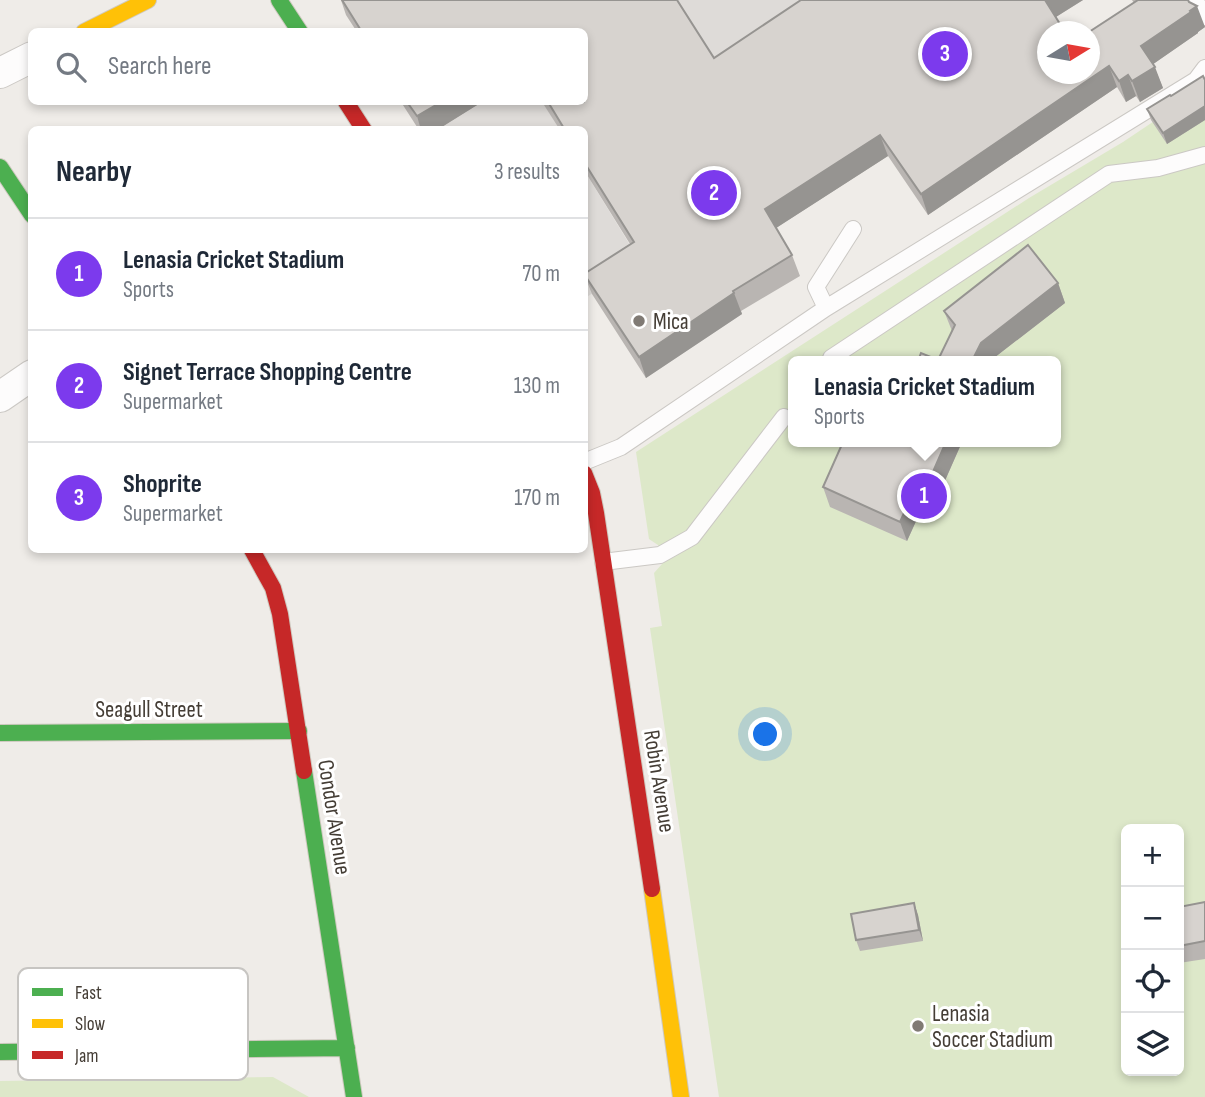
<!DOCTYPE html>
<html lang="en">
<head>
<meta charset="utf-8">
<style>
  :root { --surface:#fff; --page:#f2f2f3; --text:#1f2937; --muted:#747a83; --line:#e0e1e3; --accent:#7c3aed }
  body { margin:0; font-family:"Sofia Sans Condensed",sans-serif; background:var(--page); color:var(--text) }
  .controls { position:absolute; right:21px; bottom:21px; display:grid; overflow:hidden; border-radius:10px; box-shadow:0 4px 10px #0003 }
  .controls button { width:63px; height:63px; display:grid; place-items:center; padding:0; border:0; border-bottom:2px solid var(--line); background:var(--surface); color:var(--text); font:35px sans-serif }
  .compass { position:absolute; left:1037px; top:21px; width:63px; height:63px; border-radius:50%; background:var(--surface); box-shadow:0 4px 10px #0003; rotate:79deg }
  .you { position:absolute; left:766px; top:735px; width:24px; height:24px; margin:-18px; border:5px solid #fff; border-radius:50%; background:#1a73e8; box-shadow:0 0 0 10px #1a73e833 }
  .badge { display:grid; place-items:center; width:46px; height:46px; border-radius:50%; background:var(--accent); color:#fff; font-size:23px; font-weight:700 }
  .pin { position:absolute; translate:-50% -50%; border:4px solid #fff; box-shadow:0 2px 7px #0006 }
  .popup { position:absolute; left:788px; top:356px; width:273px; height:91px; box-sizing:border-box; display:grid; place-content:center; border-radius:10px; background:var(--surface); filter:drop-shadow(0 2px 5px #0005); font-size:23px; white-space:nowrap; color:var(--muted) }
  .popup b { font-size:26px; color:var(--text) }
  .popup::after { content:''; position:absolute; left:50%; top:100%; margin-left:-14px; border:14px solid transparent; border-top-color:var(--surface) }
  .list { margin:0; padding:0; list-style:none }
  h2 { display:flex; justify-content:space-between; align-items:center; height:91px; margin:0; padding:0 28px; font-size:30px }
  h2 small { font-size:23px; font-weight:400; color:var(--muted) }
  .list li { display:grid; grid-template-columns:46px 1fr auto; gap:21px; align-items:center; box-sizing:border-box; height:112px; padding:0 28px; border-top:2px solid var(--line) }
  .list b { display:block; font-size:26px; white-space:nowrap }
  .list p { margin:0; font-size:23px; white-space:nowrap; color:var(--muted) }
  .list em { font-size:23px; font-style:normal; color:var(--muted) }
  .icon { flex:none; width:38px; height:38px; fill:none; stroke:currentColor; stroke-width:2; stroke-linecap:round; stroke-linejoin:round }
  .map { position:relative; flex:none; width:1205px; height:1097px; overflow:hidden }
  .search { position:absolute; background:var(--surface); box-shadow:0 4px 10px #0003; left:28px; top:28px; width:560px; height:77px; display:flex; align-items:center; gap:18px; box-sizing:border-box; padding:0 24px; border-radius:10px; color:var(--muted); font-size:26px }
  .panel { position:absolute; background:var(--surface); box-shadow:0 4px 10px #0003; left:28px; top:126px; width:560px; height:427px; border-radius:10px }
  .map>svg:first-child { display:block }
  .green { fill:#dde8c9; fill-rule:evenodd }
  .parking { fill:#dedbd8 }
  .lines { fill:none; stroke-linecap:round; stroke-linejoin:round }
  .lane-casing { stroke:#cbc8c4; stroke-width:18 }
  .street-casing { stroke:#cbc8c4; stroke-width:32 }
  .fast-casing { stroke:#cec9bf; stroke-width:18 }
  .slow-casing { stroke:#cec9bf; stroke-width:18 }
  .jam-casing { stroke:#cec9bf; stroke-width:18 }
  .lane { stroke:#fdfcfc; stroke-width:16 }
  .street { stroke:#fdfcfc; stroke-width:30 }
  .fast { stroke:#4caf50; stroke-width:16 }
  .slow { stroke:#ffc107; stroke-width:16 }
  .jam { stroke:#c62828; stroke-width:16 }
  .wall { fill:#b9b5b2 }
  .shaded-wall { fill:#969491 }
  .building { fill:#d7d3cf; stroke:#969491; stroke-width:2 }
  .poi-dot { fill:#807a74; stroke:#fff; stroke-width:2.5 }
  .labels { text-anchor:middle; stroke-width:6; stroke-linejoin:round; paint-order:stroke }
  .poi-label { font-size:23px; fill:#443d35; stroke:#fff; text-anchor:start }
  .street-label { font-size:23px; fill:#443d35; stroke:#fff }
  .key { fill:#fff; stroke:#c7c5c2; stroke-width:2 }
  .key-label { font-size:19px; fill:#443d35 }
</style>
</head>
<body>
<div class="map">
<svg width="1205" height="1097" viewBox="0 0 1205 1097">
  <rect width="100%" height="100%" fill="#efece8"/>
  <!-- green -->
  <path class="green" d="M 1205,87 L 1205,1097 L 719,1097 L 650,628 L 662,626 L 654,573 L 662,564 L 658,545 L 649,539 L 636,452 L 1029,198 L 1123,142 ZM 793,361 L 1055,361 L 1055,442 L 793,442 ZM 1126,829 L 1179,829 L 1179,1071 L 1126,1071 Z
    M 273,1077 L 309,1097 L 0,1097 L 0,1081 Z"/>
  <!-- parking -->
  <path class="parking" d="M 670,0 L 841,0 L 722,79 Z
    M 482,102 L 542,102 L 560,129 L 437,130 Z
    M 584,170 L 641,263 L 585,298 L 584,298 Z"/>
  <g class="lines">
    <defs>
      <path id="lane" d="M 1195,0 L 1205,17
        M 826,308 L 1196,80 L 1205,68
        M 831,358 L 1109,174 L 1158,168 L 1205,155
        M 584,462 L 621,447 L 826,308 L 816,287 L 853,229
        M 603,562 L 660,555 L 692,537 L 784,417"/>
      <path id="street" d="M 0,73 L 32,57
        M 0,397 L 32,375"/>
      <path id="fast" d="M 279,0 L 300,32
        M 0,167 L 32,215
        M 0,733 L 299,731
        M 304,771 L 354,1097
        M 0,1052 L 347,1048"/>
      <path id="slow" d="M 84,32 L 148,0
        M 652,889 L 681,1097"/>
      <path id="jam" d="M 346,102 L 364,130
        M 584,473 L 592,493 L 596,513 L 652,889
        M 252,550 L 273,588 L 280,614 L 304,771"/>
    </defs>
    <!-- lane casing -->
    <use href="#lane" class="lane-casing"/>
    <!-- street casing -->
    <use href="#street" class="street-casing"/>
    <!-- fast casing -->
    <use href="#fast" class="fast-casing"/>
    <!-- slow casing -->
    <use href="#slow" class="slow-casing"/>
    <!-- jam casing -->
    <use href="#jam" class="jam-casing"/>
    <!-- lane -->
    <use href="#lane" class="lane"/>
    <!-- street -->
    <use href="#street" class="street"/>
    <!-- fast -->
    <use href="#fast" class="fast"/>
    <!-- slow -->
    <use href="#slow" class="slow"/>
    <!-- jam -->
    <use href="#jam" class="jam"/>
  </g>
  <!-- wall -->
  <path class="wall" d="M 341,0 L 677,0 L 714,58 L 801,0 L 1083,0 L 1056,17 L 1047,74 L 1134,3 L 1132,0 L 1188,0 L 1205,27 L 1198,32 L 1198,33 L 1153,64 L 1163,88 L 1140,102 L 1136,96 L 1126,102 L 1117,87 L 928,215 L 888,156 L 776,228 L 792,255 L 800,276 L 741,311 L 742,314 L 646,378 L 592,294 L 584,274 L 630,244 L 584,170 L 584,130 L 560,130 L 542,102 L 584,102 L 584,32 L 357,32 L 346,15 Z
    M 1205,80 L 1205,120 L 1167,144 L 1151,120 L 1147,109 Z
    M 401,102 L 482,102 L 437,130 L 419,130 Z
    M 1058,283 L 1065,303 L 990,361 L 918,361 L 938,360 L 952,331 L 944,311 Z
    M 843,442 L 962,442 L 936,501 L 927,497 L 907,541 L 830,507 L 823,487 Z
    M 1205,902 L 1205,959 L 1179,963 L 1179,907 Z
    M 914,903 L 918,915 L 923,941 L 860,951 L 856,940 Z"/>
  <!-- shaded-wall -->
  <path class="shaded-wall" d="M 1044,0 L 1083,0 L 1051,20 Z
    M 1197,6 L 1205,27 L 1198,32 L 1198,33 L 1149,67 L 1141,46 Z
    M 1109,66 L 1117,87 L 928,215 L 921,194 Z
    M 1155,67 L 1163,88 L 1140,102 L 1132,81 Z
    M 1128,75 L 1136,96 L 1126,102 L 1119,81 Z
    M 441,102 L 482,102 L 437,130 L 421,130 L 417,116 Z
    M 1205,106 L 1205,120 L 1167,144 L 1163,133 Z
    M 880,135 L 888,156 L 773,230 L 765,209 Z
    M 1058,283 L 1065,303 L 990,361 L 972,361 L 981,343 Z
    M 734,293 L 742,314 L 646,378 L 639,357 Z
    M 946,442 L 962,442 L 936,501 L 929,481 Z
    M 920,477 L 927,497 L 907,541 L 900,522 Z
    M 914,903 L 918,915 L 923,941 L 919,930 Z"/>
  <!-- building -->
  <path class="building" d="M 342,0 L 677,0 L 714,58 L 801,0 L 1045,0 L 1065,32 L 1047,32 L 1047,74 L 1089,74 L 1089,32 L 1138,0 L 1188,0 L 1189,2 L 1197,6 L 1190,11 L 1191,12 L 1141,46 L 1155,67 L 1132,81 L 1128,75 L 1119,81 L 1109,66 L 921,194 L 880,135 L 765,209 L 792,255 L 733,291 L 734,293 L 639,357 L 584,274 L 634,242 L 584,162 L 584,130 L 565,130 L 548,102 L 584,102 L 584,32 L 362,32 Z
    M 1203,76 L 1205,80 L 1205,106 L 1163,133 L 1147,109 L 1170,95 L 1171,96 Z
    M 407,102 L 441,102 L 417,116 Z
    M 1028,245 L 1058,283 L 981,343 L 972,361 L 918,361 L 921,353 L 938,360 L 955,325 L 944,311 Z
    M 843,442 L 946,442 L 929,481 L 920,477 L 900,522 L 823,487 Z
    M 1205,902 L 1205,941 L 1179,946 L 1179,907 Z
    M 914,903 L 919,930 L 856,940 L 851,914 Z"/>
  <!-- markers -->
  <g class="poi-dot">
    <circle cx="639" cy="321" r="7"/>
    <circle cx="918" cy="1026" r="7"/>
  </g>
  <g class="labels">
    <!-- poi labels -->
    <g class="poi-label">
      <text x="653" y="329">Mica</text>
      <text x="932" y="1021">Lenasia<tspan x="932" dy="26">Soccer Stadium</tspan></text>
    </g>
    <!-- street labels -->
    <g class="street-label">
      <text x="149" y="717">Seagull Street</text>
      <text transform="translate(660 781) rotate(81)" y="8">Robin Avenue</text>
      <text transform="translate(335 817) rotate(81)" y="8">Condor Avenue</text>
    </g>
  </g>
  <!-- legend -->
  <rect x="18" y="968" width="230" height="112" rx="10" class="key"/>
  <rect x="32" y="988" width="31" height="8" fill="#4caf50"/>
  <rect x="32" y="1019" width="31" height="9" fill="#ffc107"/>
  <rect x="32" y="1051" width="31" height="8" fill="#c62828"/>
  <g class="key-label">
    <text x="75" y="999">Fast</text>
    <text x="75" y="1030">Slow</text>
    <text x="75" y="1062">Jam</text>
  </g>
</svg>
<div class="controls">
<button>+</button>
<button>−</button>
<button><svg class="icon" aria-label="locate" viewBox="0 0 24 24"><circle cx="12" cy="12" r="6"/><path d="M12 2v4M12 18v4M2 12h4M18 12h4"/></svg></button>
<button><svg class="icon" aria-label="layers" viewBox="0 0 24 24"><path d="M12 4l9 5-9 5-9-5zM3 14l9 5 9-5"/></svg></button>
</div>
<svg class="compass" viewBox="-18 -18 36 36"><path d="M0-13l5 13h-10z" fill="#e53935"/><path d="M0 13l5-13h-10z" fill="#747a83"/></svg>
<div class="you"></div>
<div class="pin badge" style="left:924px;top:496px">1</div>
<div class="popup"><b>Lenasia Cricket Stadium</b>Sports</div>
<div class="pin badge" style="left:714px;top:193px">2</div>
<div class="pin badge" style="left:945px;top:54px">3</div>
<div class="search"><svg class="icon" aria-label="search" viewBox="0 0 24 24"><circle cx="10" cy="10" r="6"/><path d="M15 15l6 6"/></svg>Search here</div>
<section class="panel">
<h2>Nearby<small>3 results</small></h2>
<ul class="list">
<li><span class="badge">1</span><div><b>Lenasia Cricket Stadium</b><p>Sports</p></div><em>70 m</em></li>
<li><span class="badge">2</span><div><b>Signet Terrace Shopping Centre</b><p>Supermarket</p></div><em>130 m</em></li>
<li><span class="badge">3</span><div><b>Shoprite</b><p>Supermarket</p></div><em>170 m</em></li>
</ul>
</section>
</div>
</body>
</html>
